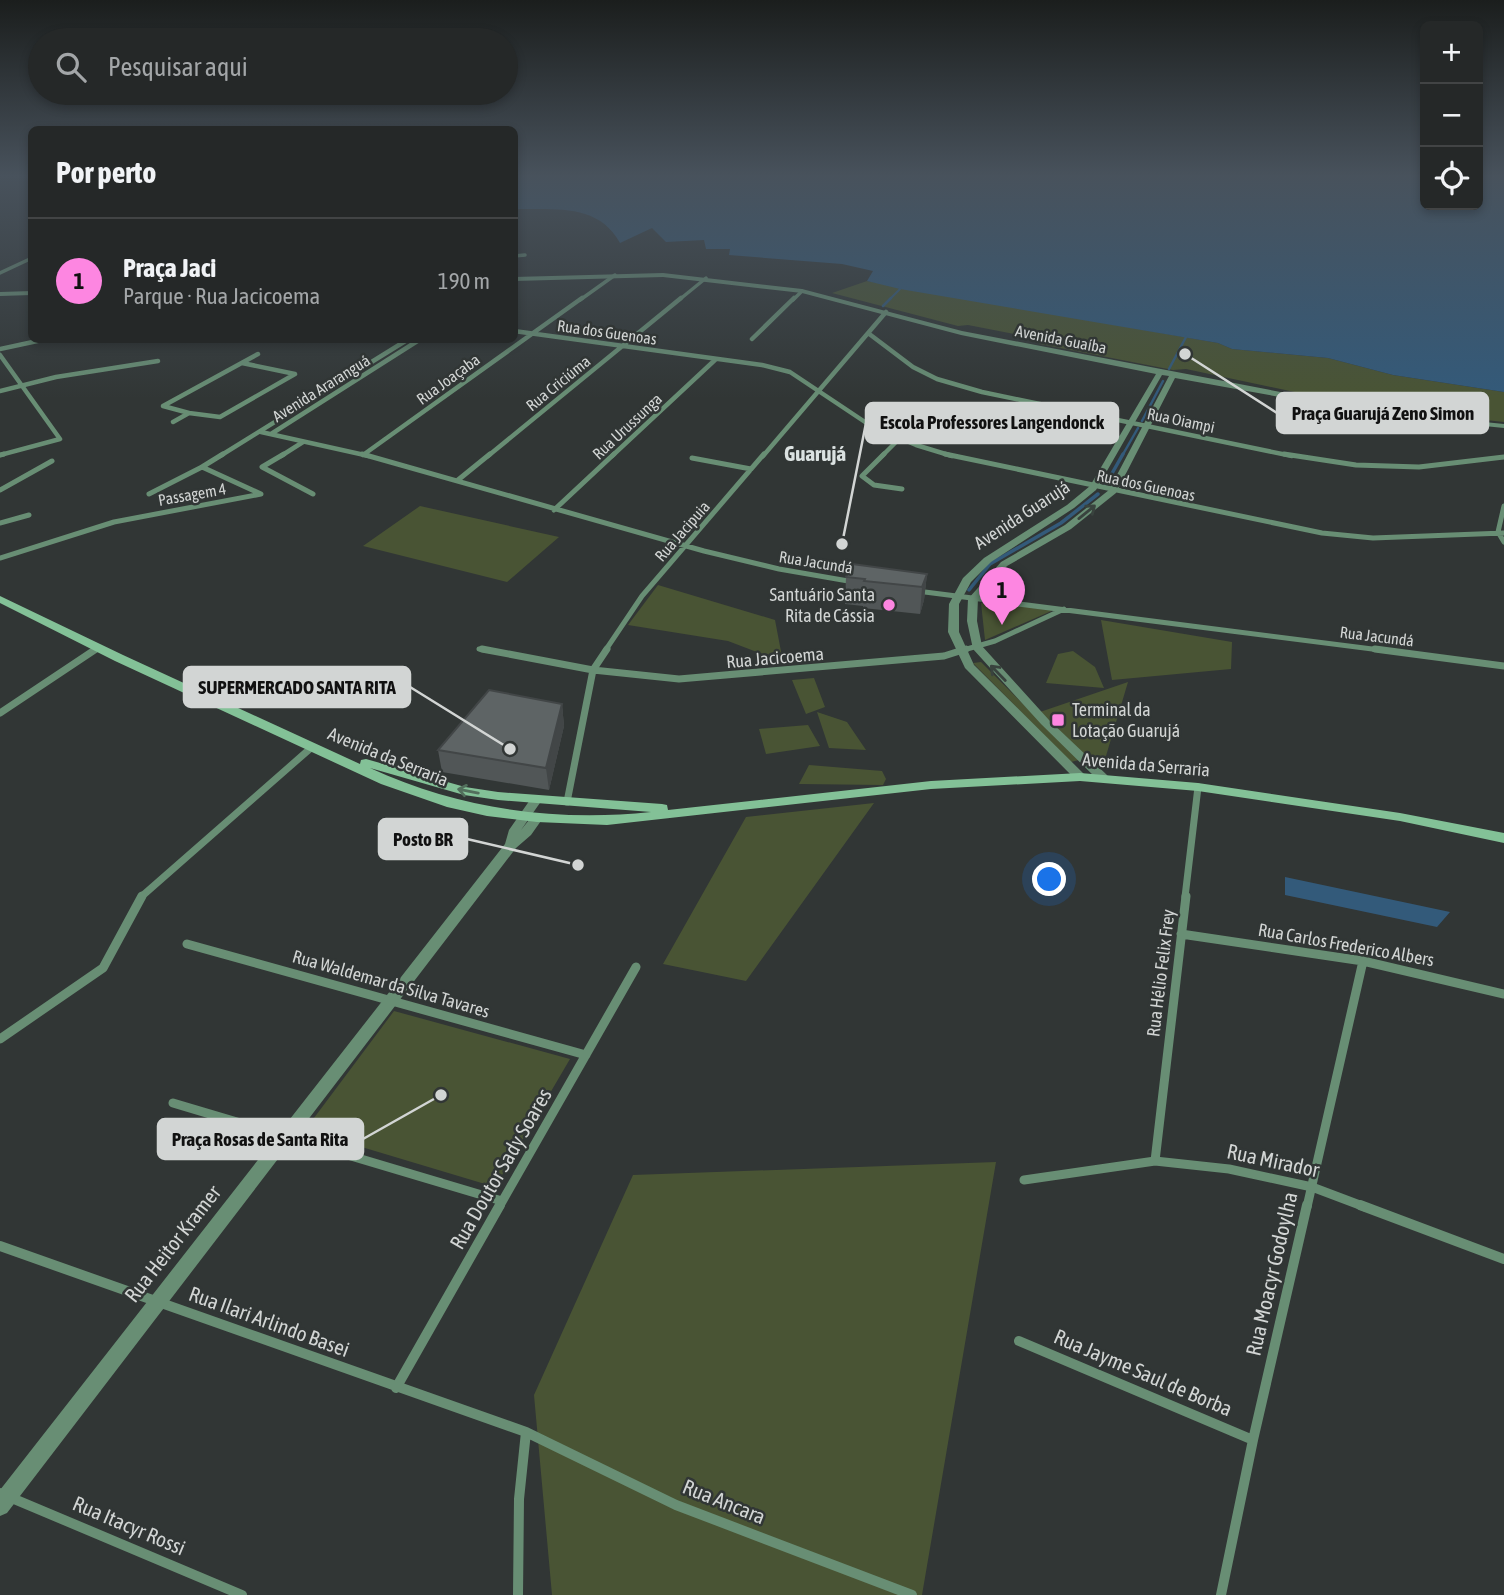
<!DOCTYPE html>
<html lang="pt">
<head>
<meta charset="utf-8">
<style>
  :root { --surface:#252828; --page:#2d3030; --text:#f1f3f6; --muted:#a3a6a8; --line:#424445; --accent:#fd86e1 }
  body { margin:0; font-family:"Asap Condensed",sans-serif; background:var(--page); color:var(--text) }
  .controls { position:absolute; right:21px; top:21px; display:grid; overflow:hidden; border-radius:10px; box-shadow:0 4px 10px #0003 }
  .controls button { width:63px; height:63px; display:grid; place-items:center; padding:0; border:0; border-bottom:2px solid var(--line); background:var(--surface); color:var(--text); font:35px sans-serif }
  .you { position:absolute; left:1050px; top:880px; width:24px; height:24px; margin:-18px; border:5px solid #fff; border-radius:50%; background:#1a73e8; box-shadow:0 0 0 10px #1a73e833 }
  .badge { display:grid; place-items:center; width:46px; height:46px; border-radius:50%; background:var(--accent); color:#111; font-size:23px; font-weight:700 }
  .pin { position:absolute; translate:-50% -58px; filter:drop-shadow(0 2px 4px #0008) }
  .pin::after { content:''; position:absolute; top:37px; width:24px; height:21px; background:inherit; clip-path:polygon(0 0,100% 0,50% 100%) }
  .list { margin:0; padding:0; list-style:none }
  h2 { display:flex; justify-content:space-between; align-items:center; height:91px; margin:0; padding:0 28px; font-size:30px }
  h2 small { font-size:23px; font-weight:400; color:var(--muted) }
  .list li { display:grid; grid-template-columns:46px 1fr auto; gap:21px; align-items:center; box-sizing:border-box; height:126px; padding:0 28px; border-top:2px solid var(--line) }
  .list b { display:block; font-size:26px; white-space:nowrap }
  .list p { margin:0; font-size:23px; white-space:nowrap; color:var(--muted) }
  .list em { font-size:23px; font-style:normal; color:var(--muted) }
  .icon { flex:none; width:38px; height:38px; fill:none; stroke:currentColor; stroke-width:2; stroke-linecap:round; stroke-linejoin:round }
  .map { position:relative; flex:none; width:1504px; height:1595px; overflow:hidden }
  .search { position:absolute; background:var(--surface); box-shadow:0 4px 10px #0003; left:28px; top:28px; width:490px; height:77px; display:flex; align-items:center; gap:18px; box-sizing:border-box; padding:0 24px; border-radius:38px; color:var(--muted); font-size:26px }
  .panel { position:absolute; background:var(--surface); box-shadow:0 4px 10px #0003; left:28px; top:126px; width:490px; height:217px; border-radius:10px }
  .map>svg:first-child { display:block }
  .green { fill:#495434 }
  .water { fill:#335a7a }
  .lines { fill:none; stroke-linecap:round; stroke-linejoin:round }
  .stream-far2 { stroke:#335a7a; stroke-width:2 }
  .stream-far1 { stroke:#335a7a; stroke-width:2.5 }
  .stream { stroke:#335a7a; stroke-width:3.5 }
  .minor-far5 { stroke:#688e74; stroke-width:3.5 }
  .minor-far4 { stroke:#688e74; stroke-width:4.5 }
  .minor-far3 { stroke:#688e74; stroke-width:5 }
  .minor-far2 { stroke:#688e74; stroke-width:7 }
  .minor-far1 { stroke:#688e74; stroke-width:9 }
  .minor { stroke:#688e74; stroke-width:10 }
  .tertiary { fill:#688e74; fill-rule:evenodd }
  .secondary { fill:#83c197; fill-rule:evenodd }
  .wall { fill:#515657 }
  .shaded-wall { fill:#424647 }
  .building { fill:#5e6465; stroke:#424647; stroke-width:2 }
  .oneway { stroke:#39433e }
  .oneway2 { stroke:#526e5c }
  .poi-dot { fill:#fd86e1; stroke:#313635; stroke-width:2.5 }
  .labels { text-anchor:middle; stroke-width:5; stroke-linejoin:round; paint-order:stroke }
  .far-street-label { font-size:16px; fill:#d2d5d4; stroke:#313635 }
  .street-label { font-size:18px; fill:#d2d5d4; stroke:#313635 }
  .poi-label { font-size:18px; fill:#d2d5d4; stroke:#313635; text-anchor:end }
  .far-district-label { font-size:21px; font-weight:bold; fill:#dbe2e1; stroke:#313635 }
  .near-street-label { font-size:21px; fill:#d2d5d4; stroke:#313635 }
  .leader { fill:none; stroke:#d2d5d4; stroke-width:2.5 }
  .callout-dot { fill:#d2d5d4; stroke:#313635; stroke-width:2.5 }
  .callout { fill:#d2d5d4; stroke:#d2d5d4; stroke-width:2.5 }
  .callout-label { font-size:19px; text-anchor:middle; font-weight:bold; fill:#111 }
</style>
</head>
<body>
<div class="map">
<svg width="1504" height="1595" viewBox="0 0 1504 1595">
  <rect width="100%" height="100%" fill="#313635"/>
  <!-- green -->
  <path class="green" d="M 867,281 L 1218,343 L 1232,349 L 1328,358 L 1393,375 L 1504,392 L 1504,422 L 1392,410 L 1387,406 L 1327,396 L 1318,397 L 1186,369 L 1173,370 L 1040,344 L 1035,338 L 968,325 L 958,326 L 832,293 Z
    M 420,506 L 559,537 L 507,582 L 363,546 Z
    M 658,585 L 775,620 L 783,662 L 728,641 L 628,625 Z
    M 981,603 L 1056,609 L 985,640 Z
    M 1101,620 L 1232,642 L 1231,669 L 1112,680 Z
    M 1073,651 L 1095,667 L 1104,688 L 1046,683 L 1058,654 Z
    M 981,662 L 1079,760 L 1071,762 L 973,663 Z
    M 814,678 L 825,707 L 806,714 L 792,680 Z
    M 1128,682 L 1103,766 L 1091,761 L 1040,712 Z
    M 817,712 L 847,722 L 866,750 L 829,748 Z
    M 808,725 L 820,746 L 766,754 L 759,729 Z
    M 809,765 L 882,771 L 886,779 L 883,785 L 799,784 Z
    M 874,803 L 746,981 L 663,964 L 746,817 Z
    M 394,1011 L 570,1059 L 495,1187 L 305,1130 Z
    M 996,1162 L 922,1595 L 552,1595 L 534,1395 L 633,1175 Z"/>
  <!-- water -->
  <path class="water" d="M 515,175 L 1425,175 L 1425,205 L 1478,205 L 1478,175 L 1504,175 L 1504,392 L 1393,375 L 1328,358 L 1232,349 L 1218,343 L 900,289 L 867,281 L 873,271 L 842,264 L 729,255 L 730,249 L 706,249 L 704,240 L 666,242 L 652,228 L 620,243 C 598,203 555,210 515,209 Z
    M 1285,877 L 1450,912 L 1437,927 L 1285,895 Z"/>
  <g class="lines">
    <!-- stream-far2 -->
    <path class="stream-far2" d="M 889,300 L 900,289"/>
    <!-- stream-far1 -->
    <path class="stream-far1" d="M 883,306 L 891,298
      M 1169,369 L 1186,337
      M 1142,421 L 1163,381
      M 1122,456 L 1138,428"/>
    <!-- stream -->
    <path class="stream" d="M 1106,484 L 1123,454
      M 969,590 L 990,564 L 1061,523 L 1098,494"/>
    <!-- minor-far5 -->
    <path class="minor-far5" d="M 514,256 L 525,255
      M 0,273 L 32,258
      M 580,300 L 615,275
      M 679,300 L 706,278
      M 793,300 L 802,291"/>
    <!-- minor-far4 -->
    <path class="minor-far4" d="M 514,331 L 762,365 L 790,372 L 871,426 L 916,445 L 952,456
      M 868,333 L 913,367 L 937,379 L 982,392 L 1292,456
      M 752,339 L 794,298
      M 0,349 L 42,340
      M 0,355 L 60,439 L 0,455
      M 0,391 L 56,377 L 158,361
      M 189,413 L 163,406 L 258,354
      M 173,422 L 189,413 L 220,417 L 295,374 L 242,363
      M 261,432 L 369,456
      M 271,434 L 419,340
      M 363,455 L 582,298
      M 220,456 L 407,340
      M 281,456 L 303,442
      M 488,456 L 681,298
      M 612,456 L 716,359
      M 763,456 L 886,312
      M 882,456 L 900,438"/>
    <!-- minor-far3 -->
    <path class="minor-far3" d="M 284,454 L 262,467 L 313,494
      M 362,454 L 704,551 L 779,569 L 854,582
      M 884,454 L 862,476 L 874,485 L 902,489
      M 945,454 L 1322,533 L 1373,538 L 1504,533
      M 1284,454 L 1356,465 L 1419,467 L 1504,457
      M 0,455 L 4,454
      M 692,458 L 751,469
      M 458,480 L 490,454
      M 0,490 L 52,461
      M 149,494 L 202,467
      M 1504,506 L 1498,532 L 1504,542
      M 554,510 L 614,454
      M 0,523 L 29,515
      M 0,558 L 114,522 L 261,494 L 202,467 L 223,454
      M 917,591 L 1388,651
      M 479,649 L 491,651
      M 93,651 L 98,648
      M 605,651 L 642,596 L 764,454
      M 960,651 L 995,641 L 1064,609"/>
    <!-- minor-far2 -->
    <path class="minor-far2" d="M 482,649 L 593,670 L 679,679 L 944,656 L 966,649
      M 1375,649 L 1504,666
      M 0,713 L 96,649
      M 567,802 L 593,670 L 607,649
      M 141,897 L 312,747
      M 1185,897 L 1198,787"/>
    <!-- minor-far1 -->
    <path class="minor-far1" d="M 1181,934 L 1363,961 L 1504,994
      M 187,944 L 586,1055
      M 0,1039 L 103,968 L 142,896
      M 173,1103 L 502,1201
      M 1155,1161 L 1186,896
      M 1024,1180 L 1155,1161 L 1229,1169 L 1312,1187 L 1365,1207
      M 499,1207 L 636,967
      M 1307,1207 L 1363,961"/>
    <!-- minor -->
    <path class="minor" d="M 1360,1205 L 1504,1259
      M 0,1246 L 526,1432 L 676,1505 L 912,1595
      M 1019,1341 L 1253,1440
      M 396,1388 L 500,1205
      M 0,1493 L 242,1595
      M 518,1595 L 519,1499 L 526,1432
      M 1221,1595 L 1253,1440 L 1307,1205"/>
    <!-- tertiary -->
    <path class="tertiary" d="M 663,273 L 802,289 L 962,331 L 1385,412 L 1504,424 L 1504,428 L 1385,416 L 1175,378 L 1116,493 L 1071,529 L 1007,566 L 978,599 L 977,621 L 982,646 L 1049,720 L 1107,775 L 1109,778 L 1103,782 L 1099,781 L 1041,724 L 973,649 L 967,621 L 968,599 L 1001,562 L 1065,525 L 1109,490 L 1169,376 L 1162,375 L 1096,490 L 1074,508 L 991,562 L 971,582 L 959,604 L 959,632 L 974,665 L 1084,774 L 1086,777 L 1084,780 L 1076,780 L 965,668 L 948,632 L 949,604 L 963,578 L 984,558 L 1067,505 L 1090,486 L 1156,374 L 961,335 L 802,293 L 663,277 L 514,281 L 514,277 Z
      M 32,291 L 32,295 L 0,296 L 0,292 Z
      M 536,796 L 542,800 L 521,830 L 533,815 L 541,815 L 543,818 L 531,835 L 516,848 L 7,1513 L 0,1516 L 0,1490 L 505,844 L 509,830 L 532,797 Z"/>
    <!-- secondary -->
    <path class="secondary" d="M 0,596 L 123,655 L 360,764 L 361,760 L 366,759 L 465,787 L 498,792 L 662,804 L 667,805 L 668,810 L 931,781 L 1080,773 L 1198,783 L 1400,813 L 1504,833 L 1504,843 L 1400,821 L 1198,791 L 1080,781 L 931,789 L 607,825 L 537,822 L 487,816 L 447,807 L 381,784 L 115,661 L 0,603 ZM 370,768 L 464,795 L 498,800 L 651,812 C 554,822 459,809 370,768 Z"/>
  </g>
  <!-- wall -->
  <path class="wall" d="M 927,574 L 924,600 L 920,614 L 863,608 L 863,606 L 845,604 L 846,577 Z
    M 562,704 L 564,726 L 549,790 L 442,772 L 438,750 Z"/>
  <!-- shaded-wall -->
  <path class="shaded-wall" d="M 927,574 L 924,600 L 920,614 L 922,587 Z
    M 562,704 L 564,726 L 549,790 L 546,768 Z"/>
  <!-- building -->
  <path class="building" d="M 852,564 L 927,574 L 922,587 L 864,581 L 865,579 L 846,577 Z
    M 489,690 L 562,704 L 546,768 L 438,750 Z"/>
  <!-- one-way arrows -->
  <defs><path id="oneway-shaft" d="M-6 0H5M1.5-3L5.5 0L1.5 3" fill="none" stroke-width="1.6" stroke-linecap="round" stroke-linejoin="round" transform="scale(1.75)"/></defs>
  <g class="oneway">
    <use href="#oneway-shaft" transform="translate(1087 512) rotate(-39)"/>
    <use href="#oneway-shaft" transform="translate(998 673) rotate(-134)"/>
  </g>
  <use class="oneway2" href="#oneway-shaft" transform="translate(468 791) rotate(-169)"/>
  <!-- sky -->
  <linearGradient id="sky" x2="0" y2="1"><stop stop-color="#1b1e1d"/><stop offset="0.44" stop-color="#48525c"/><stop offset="1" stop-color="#48525c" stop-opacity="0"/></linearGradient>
  <rect width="1504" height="399" fill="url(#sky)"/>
  <!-- markers -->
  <g class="poi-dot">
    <circle cx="889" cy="605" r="7"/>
    <rect x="1051" y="713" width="14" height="14" rx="3.5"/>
  </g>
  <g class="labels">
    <!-- far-street labels -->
    <g class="far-street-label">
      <text transform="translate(607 332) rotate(8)" y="6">Rua dos Guenoas</text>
      <text transform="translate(1061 339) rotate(11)" y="6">Avenida Guaíba</text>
      <text transform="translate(448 379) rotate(-36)" y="6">Rua Joaçaba</text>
      <text transform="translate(558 383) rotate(-39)" y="6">Rua Criciúma</text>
      <text transform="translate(321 388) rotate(-32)" y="6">Avenida Araranguá</text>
      <text transform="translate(1181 420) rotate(12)" y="6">Rua Oiampi</text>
      <text transform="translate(627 426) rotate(-43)" y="6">Rua Urussunga</text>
      <text transform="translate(1146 485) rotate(12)" y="6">Rua dos Guenoas</text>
      <text transform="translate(192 494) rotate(-10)" y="6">Passagem 4</text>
      <text transform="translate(682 531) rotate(-49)" y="6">Rua Jacipuia</text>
      <text transform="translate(816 562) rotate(9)" y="6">Rua Jacundá</text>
      <text transform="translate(1377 636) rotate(7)" y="6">Rua Jacundá</text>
    </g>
    <!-- street labels -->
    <g class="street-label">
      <text transform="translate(1022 515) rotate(-33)" y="6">Avenida Guarujá</text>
      <text transform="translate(775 658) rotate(-5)" y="6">Rua Jacicoema</text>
      <text transform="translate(388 757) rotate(22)" y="6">Avenida da Serraria</text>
      <text transform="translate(1146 765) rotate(5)" y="6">Avenida da Serraria</text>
      <text transform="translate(1346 945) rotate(10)" y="6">Rua Carlos Frederico Albers</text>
      <text transform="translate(1161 973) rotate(-83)" y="6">Rua Hélio Felix Frey</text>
      <text transform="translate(391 984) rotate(16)" y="6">Rua Waldemar da Silva Tavares</text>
    </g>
    <!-- poi labels -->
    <g class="poi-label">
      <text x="875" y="601">Santuário Santa<tspan x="875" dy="21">Rita de Cássia</tspan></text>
      <text x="1072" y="716" text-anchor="start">Terminal da<tspan x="1072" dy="21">Lotação Guarujá</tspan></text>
    </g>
    <!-- far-district labels -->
    <g class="far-district-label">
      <text x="815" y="461">Guarujá</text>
    </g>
    <!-- near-street labels -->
    <g class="near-street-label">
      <text transform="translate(1273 1161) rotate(12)" y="7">Rua Mirador</text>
      <text transform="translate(501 1169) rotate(-60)" y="7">Rua Doutor Sady Soares</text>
      <text transform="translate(173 1244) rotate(-52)" y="7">Rua Heitor Kramer</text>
      <text transform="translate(1272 1274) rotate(-77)" y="7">Rua Moacyr Godoylha</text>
      <text transform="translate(269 1322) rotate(20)" y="7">Rua Ilari Arlindo Basei</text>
      <text transform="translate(1143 1373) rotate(23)" y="7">Rua Jayme Saul de Borba</text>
      <text transform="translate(724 1502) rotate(22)" y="7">Rua Ancara</text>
      <text transform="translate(129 1526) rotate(23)" y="7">Rua Itacyr Rossi</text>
    </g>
  </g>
  <!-- callouts -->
  <path class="leader" d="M1185 354L1277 413M842 544L866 423M510 749L410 687M578 865L467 839M441 1095L363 1139"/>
  <g class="callout-dot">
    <circle cx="1185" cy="354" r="7"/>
    <circle cx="842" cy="544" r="7"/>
    <circle cx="510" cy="749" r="7"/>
    <circle cx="578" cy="865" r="7"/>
    <circle cx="441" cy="1095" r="7"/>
  </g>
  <g class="callout">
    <rect x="1277" y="393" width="211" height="40" rx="7"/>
    <rect x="866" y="403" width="252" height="40" rx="7"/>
    <rect x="184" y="667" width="226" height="40" rx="7"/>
    <rect x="379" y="819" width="88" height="40" rx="7"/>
    <rect x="158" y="1119" width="205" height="40" rx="7"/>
  </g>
  <g class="callout-label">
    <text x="1383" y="420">Praça Guarujá Zeno Simon</text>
    <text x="992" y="429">Escola Professores Langendonck</text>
    <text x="297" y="694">SUPERMERCADO SANTA RITA</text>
    <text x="423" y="846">Posto BR</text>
    <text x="260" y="1146">Praça Rosas de Santa Rita</text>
  </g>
</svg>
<div class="controls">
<button>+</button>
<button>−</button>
<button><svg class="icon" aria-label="locate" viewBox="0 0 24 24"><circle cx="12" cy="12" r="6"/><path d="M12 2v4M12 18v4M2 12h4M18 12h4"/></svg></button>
</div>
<div class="you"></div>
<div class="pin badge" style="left:1002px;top:625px">1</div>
<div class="search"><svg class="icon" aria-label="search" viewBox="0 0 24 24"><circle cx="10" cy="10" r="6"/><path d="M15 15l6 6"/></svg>Pesquisar aqui</div>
<section class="panel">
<h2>Por perto<small></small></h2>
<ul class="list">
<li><span class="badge">1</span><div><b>Praça Jaci</b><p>Parque · Rua Jacicoema</p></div><em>190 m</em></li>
</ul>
</section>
</div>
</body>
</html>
